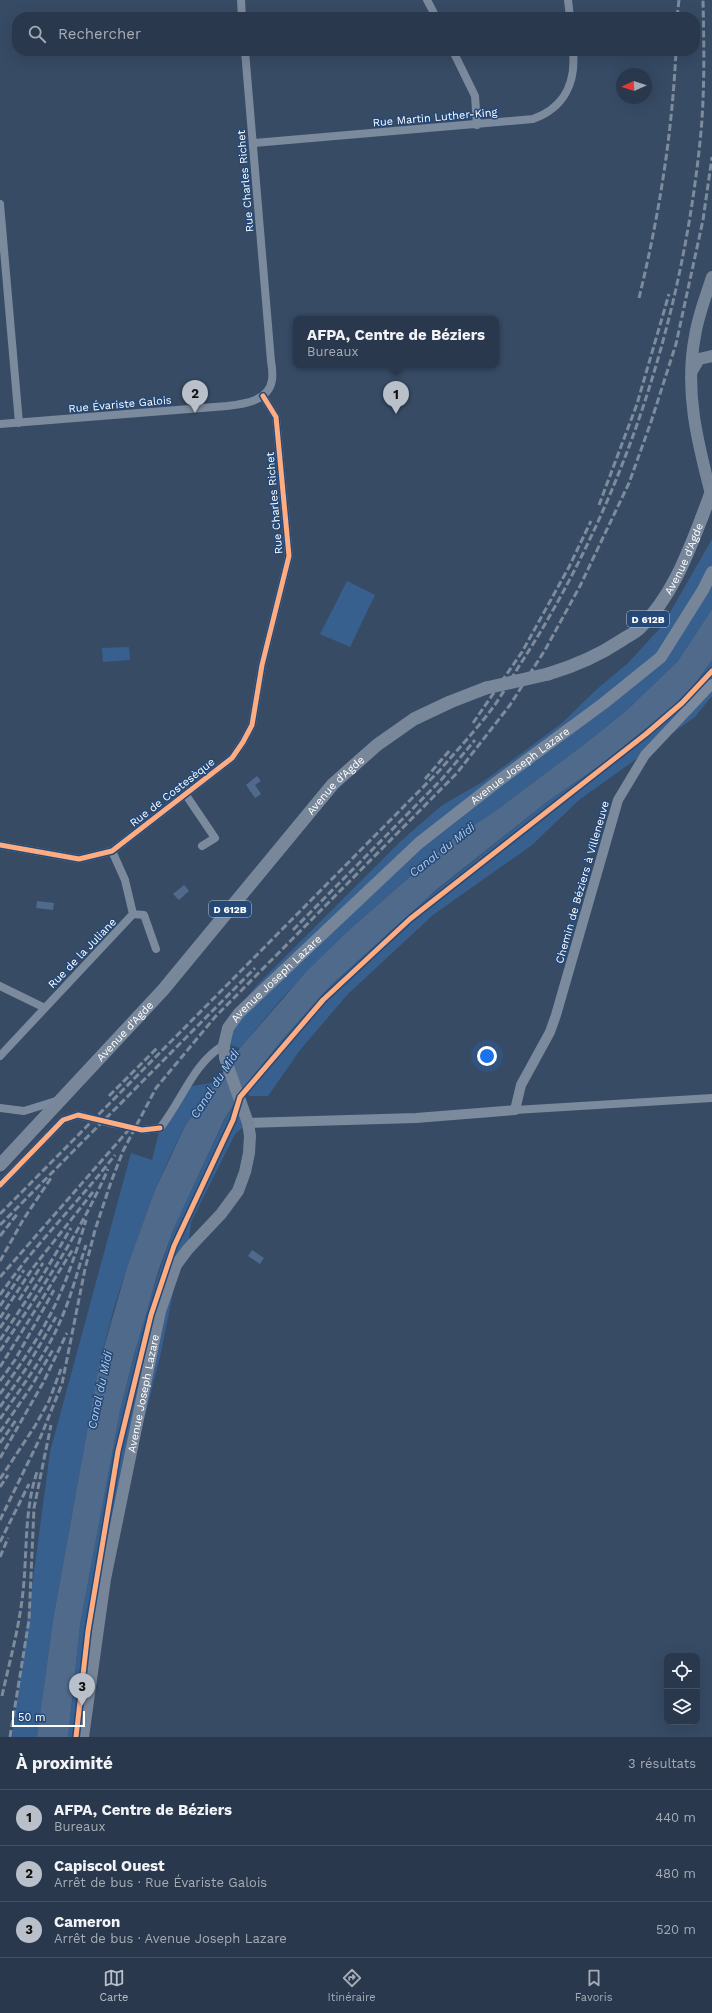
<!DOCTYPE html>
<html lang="fr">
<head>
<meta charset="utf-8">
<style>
  :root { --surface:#29384c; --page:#313f53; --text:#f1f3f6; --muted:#a5acb5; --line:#455264; --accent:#b9c0c9 }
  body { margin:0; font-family:"Work Sans",sans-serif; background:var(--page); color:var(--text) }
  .controls { position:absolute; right:12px; bottom:12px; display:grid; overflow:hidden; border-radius:8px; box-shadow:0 4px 16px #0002 }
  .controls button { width:36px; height:36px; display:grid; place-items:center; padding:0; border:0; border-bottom:1px solid var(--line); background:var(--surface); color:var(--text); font:20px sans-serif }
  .compass { position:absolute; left:616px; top:68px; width:36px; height:36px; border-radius:50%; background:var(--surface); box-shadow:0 4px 16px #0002; rotate:267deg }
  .scale { position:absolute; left:12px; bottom:10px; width:73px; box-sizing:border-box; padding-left:4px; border:2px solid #fff; border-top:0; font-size:11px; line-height:14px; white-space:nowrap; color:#fff; -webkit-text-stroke:3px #244978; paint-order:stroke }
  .you { position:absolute; left:487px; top:1056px; width:14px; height:14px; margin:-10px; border:3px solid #fff; border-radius:50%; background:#1a73e8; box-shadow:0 0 0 6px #1a73e833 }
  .badge { display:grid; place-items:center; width:26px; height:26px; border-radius:50%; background:var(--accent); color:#111; font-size:13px; font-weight:700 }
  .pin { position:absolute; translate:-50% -33px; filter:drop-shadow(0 1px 2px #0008) }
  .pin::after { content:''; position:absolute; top:21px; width:14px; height:12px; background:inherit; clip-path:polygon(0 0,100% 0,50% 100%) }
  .popup { position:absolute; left:293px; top:316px; width:206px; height:52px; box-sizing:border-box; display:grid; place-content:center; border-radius:8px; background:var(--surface); filter:drop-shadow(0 1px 3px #0005); font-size:13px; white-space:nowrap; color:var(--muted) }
  .popup b { font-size:15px; color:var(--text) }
  .popup::after { content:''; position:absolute; left:50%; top:100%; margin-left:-8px; border:8px solid transparent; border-top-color:var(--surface) }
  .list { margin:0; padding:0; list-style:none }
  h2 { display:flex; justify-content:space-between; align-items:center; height:52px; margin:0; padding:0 16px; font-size:17px }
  h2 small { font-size:13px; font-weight:400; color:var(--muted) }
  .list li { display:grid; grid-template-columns:26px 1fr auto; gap:12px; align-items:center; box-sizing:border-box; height:56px; padding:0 16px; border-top:1px solid var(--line) }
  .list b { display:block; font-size:15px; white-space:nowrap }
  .list p { margin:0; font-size:13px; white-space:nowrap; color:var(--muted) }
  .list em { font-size:13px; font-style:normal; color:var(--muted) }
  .icon { flex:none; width:22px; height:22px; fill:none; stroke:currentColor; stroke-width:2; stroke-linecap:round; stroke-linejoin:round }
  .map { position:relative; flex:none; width:712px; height:1737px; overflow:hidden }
  .search { position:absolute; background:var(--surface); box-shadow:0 4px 16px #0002; left:12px; right:12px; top:12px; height:44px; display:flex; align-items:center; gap:10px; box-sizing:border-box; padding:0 14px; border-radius:16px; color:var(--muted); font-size:15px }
  .sheet { height:220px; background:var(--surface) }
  nav { display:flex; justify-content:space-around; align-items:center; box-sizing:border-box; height:56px; border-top:1px solid var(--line); background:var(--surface); font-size:11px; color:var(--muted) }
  nav a { display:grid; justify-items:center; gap:2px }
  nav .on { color:var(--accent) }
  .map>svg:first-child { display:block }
  .green { fill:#37608f }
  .water { fill:#4f6a8b }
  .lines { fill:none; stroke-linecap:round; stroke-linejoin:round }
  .minor-tunnel { stroke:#55667c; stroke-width:8; stroke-dasharray:8 4; stroke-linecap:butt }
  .minor { stroke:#7b8a9c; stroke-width:8 }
  .tertiary { stroke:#7b8a9c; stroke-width:10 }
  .secondary { stroke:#778598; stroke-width:12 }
  .primary { stroke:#79879b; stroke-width:13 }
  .rail { stroke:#7d8b9c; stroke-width:3; stroke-dasharray:7 3; stroke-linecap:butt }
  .primary-bridge { stroke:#79879b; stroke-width:13 }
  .cycleway-casing { stroke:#244978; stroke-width:8 }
  .cycleway { stroke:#ffac80; stroke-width:5 }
  .labels { text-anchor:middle; stroke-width:3; stroke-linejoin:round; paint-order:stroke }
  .shield { fill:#244978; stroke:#bdc8d6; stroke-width:1 }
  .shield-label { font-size:10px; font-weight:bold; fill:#fff }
  .street-label { font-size:11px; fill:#fff; stroke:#244978 }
  .water-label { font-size:12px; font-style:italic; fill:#b0cceb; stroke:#244978 }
</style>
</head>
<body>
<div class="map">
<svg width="712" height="1737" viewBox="0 0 712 1737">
  <rect width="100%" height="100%" fill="#374b65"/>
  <!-- green -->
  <path class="green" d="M 712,539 L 712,609 L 678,661 L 627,710 L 586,743 L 494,812 L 454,838 L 349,930 L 283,997 L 240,1048 L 230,1045 L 231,1016 L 257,985 L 401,841 L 441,806 L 484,781 L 562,723 L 597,689 L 628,663 L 663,625 Z
    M 347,581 L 375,595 L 350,647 L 320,634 Z
    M 129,647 L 130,660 L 103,662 L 102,648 Z
    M 712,660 L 712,696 L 695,717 L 579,800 L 532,845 L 433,915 L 348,994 L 300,1050 L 268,1096 L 249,1096 L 245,1087 L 280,1042 L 332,984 L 405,916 L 548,801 L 602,764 L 672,707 L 694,685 Z
    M 216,1082 L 185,1126 L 170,1156 L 155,1190 L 127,1267 L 114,1308 L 99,1365 L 53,1620 L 37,1737 L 12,1737 L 50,1452 L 131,1153 L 152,1160 L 160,1128 L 187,1087 Z
    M 235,1103 L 248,1123 L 235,1134 L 191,1222 L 188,1249 L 176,1278 L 160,1357 L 136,1451 L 122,1514 L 83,1737 L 68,1737 L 80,1625 L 120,1411 L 145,1314 L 174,1228 L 224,1121 Z"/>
  <!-- water -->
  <path class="water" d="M 712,609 L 712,660 L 694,685 L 672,707 L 602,764 L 548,801 L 436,890 L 332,984 L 280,1042 L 243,1090 L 224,1120 L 174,1228 L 158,1272 L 134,1355 L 120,1411 L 80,1625 L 68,1737 L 37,1737 L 53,1620 L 99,1365 L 127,1267 L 155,1190 L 185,1126 L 240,1048 L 307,971 L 349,930 L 454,838 L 494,812 L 586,743 L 627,710 L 678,661 Z
    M 257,776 L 261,781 L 255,785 L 261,794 L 255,798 L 246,785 Z
    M 184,885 L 189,891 L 179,900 L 173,894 Z
    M 37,901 L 54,903 L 53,910 L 36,908 Z
    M 252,1250 L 264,1258 L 260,1264 L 248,1256 Z"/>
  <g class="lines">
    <!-- minor-tunnel -->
    <path class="minor-tunnel" d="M 115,1124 L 142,1130"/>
    <!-- minor -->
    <path class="minor" d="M 241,0 L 242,17
      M 427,0 L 436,17
      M 568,0 L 570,17
      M 453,51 L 475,96 L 477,125
      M 253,143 L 533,119 C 564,108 576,83 573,51
      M 0,204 L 19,423
      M 0,424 L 227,406 C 244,404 269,401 272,380 C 273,374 272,367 271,361 L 245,51
      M 186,795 L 215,838 L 202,846
      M 0,845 L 79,859 L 112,851 L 232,758 L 243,742 L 252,725 L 262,665 L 289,556 L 276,417 L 263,396
      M 133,914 L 144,915 L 156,949
      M 0,986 L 45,1008
      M 0,1056 L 133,914 L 125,880 L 112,851
      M 0,1108 L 24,1111 L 56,1101
      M 515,1110 L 712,1098
      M 142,1130 L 160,1128 C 182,1101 193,1063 224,1045
      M 0,1185 L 63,1120 L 78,1115 L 115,1124"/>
    <!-- tertiary -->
    <path class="tertiary" d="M 248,1123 L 416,1118 L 515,1110 L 521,1085 L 550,1032 L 556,1015 L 618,800 L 645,755 L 712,684"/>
    <!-- secondary -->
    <g class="secondary">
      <path d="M 712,277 C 706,296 698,316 695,336 C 684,392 698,444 712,498"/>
      <path d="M 692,371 L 699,359 L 712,356"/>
      <path id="s1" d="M 83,1737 L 105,1579 L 160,1311 L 176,1265 L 188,1249 L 221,1214 L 238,1191 L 245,1172 L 249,1153 L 250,1136 L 248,1123 L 225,1058 L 224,1045 L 228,1028 L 239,1013 L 419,843 L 497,782 L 604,703 L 661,657 L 703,590 L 712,572"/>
    </g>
    <!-- primary -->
    <g class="primary">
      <path id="s2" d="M 548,674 C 575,666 598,656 622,640 C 628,636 635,633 640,628 C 671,598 687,556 702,517"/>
      <path id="s3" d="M 0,1165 L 163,990 L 333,784 L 377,745 L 414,719 L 450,702 L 486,688"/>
    </g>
    <!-- rail -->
    <path class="rail" d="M 677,17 L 679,0
      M 639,298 C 659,216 672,135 676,51
      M 599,505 L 637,404 L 669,294
      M 473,723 L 522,652 L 569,567 L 591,521
      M 425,779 L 450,750
      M 293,930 L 442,779 L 475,740
      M 109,1096 L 157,1048
      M 0,1214 L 440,770 C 458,749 477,729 494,706 C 504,692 513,675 523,660 C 622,505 681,325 700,142 C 705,95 704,47 703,0
      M 0,1225 L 255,968
      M 0,1236 L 18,1213
      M 0,1261 L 23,1220 L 51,1178
      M 0,1277 L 132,1126
      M 0,1295 C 34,1245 78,1203 115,1155
      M 19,1300 L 43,1263
      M 0,1306 L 24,1270
      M 0,1318 L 32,1269 L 93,1192
      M 0,1328 L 10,1313
      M 0,1340 L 43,1275 L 71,1228
      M 0,1351 C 39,1292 80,1234 108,1169
      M 0,1367 L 73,1249
      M 0,1381 L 15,1360 L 54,1290
      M 0,1394 C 17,1369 35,1344 49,1317 C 65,1287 76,1253 86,1220
      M 0,1407 L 27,1367 L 56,1317
      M 0,1419 C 22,1386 47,1354 62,1317 C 72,1294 78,1269 86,1245
      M 0,1432 L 31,1387 L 54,1348
      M 0,1443 L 16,1420
      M 0,1458 L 43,1383 L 67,1333
      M 0,1479 L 35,1426 L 49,1401 L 61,1369
      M 0,1487 L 8,1475
      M 0,1520 L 41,1436 L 62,1384 L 85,1269 L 95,1230 L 111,1182 L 123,1151 L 156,1088 L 215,1017 L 457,773 L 510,705 L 545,650 L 580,586 L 629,483 L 651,422 L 676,344 L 703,220 L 712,157
      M 0,1542 L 29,1484
      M 0,1557 L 8,1538
      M 2,1696 C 9,1664 18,1632 22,1600 C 28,1557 23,1514 37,1472
      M 10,1737 L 29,1620 L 34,1508 L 51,1425"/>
    <!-- primary-bridge -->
    <path class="primary-bridge" d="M 702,517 L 712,490
      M 486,688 L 548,674"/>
    <defs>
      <path id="cycleway" d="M 0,845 L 79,859 L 112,851 L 232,758 L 243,742 L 252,725 L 262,665 L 289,556 L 276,417 L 263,396
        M 0,1185 L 63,1120 L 78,1115 L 142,1130 L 160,1128
        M 76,1737 L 88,1631 L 118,1451 L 151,1315 L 174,1246 L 233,1120 L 240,1097 L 323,1000 L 410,919 L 646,734 L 682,703 L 712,671"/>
    </defs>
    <!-- cycleway casing -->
    <use href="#cycleway" class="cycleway-casing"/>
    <!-- cycleway -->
    <use href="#cycleway" class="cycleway"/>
  </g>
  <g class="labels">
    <!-- shield labels -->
    <g class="shield">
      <rect x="627" y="611" width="42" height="16" rx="3"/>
      <rect x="209" y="901" width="42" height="16" rx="3"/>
    </g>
    <g class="shield-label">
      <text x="648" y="623">D 612B</text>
      <text x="230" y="913">D 612B</text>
    </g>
    <!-- street labels -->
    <g class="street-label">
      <text transform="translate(435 117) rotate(-5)" y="4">Rue Martin Luther-King</text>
      <text transform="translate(245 181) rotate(-95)" y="4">Rue Charles Richet</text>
      <text transform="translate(120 404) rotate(-5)" y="4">Rue Évariste Galois</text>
      <text transform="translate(274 503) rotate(-95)" y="4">Rue Charles Richet</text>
      <text dy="4" stroke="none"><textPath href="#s2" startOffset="186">Avenue d'Agde</textPath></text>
      <text dy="4" stroke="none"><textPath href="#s1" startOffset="1141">Avenue Joseph Lazare</textPath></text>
      <text dy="4" stroke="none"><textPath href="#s3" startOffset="507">Avenue d'Agde</textPath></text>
      <text transform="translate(172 792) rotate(-38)" y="4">Rue de Costesèque</text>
      <text transform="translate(582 882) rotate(-74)" y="4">Chemin de Béziers à Villeneuve</text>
      <text transform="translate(82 953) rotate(-46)" y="4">Rue de la Juliane</text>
      <text dy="4" stroke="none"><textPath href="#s1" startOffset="817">Avenue Joseph Lazare</textPath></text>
      <text dy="4" stroke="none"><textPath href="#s3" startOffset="183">Avenue d'Agde</textPath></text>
      <text dy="4" stroke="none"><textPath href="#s1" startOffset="349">Avenue Joseph Lazare</textPath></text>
    </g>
    <!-- water labels -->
    <g class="water-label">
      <text transform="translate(442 850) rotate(-38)" y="4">Canal du Midi</text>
      <text transform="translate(215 1084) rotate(-57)" y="4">Canal du Midi</text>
      <text transform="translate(100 1390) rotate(-78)" y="4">Canal du Midi</text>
    </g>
  </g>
</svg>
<div class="controls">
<button><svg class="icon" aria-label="locate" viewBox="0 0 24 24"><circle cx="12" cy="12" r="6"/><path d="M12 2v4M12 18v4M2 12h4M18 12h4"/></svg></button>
<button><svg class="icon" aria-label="layers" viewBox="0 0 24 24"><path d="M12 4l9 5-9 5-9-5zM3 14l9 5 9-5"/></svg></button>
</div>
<svg class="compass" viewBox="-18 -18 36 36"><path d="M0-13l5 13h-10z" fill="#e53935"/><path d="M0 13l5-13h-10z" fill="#a5acb5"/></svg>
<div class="scale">50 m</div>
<div class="you"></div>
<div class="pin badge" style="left:396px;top:414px">1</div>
<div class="popup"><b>AFPA, Centre de Béziers</b>Bureaux</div>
<div class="pin badge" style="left:195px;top:413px">2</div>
<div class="pin badge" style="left:82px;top:1706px">3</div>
<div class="search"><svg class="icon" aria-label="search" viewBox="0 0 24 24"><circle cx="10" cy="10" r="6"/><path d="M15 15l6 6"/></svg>Rechercher</div>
</div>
<section class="sheet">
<h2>À proximité<small>3 résultats</small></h2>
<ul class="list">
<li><span class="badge">1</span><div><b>AFPA, Centre de Béziers</b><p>Bureaux</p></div><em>440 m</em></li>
<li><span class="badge">2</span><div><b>Capiscol Ouest</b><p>Arrêt de bus · Rue Évariste Galois</p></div><em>480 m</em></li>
<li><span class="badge">3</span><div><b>Cameron</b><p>Arrêt de bus · Avenue Joseph Lazare</p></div><em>520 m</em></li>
</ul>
</section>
<nav>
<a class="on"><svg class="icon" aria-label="map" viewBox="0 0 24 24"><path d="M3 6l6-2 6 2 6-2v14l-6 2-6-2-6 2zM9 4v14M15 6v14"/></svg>Carte</a>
<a><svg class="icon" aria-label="directions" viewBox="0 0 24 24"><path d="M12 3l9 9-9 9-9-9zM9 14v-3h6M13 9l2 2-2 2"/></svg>Itinéraire</a>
<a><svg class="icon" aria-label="saved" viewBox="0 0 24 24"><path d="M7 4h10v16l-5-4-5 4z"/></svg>Favoris</a>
</nav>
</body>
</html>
